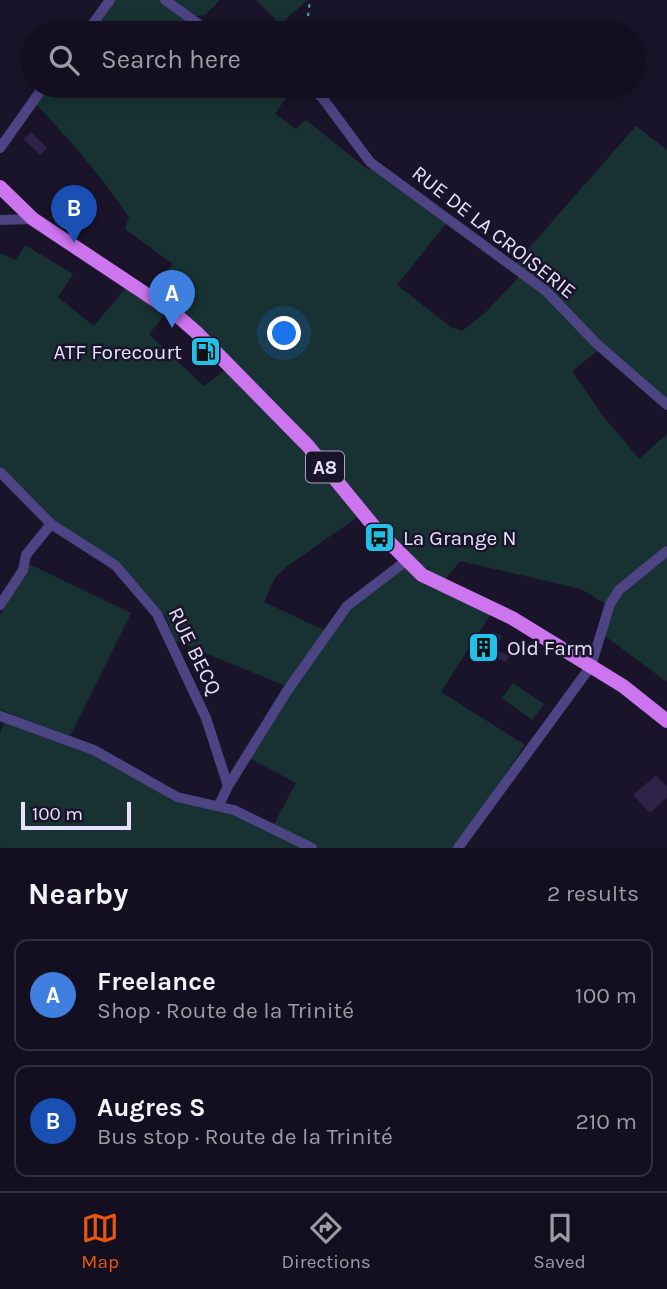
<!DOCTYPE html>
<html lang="en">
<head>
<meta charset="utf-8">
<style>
  :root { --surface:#140f20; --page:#211d2d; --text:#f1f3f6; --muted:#9d9ca5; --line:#332f3e; --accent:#ea580c }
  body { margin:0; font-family:Karla,sans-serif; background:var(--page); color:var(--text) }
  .scale { position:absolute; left:21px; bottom:18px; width:110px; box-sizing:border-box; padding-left:7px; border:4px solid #e6e1fc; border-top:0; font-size:19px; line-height:24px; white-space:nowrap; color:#e6e1fc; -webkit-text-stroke:5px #1a142a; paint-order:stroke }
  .you { position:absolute; left:285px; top:334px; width:24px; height:24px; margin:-18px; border:5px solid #fff; border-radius:50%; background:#1a73e8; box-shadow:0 0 0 10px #1a73e833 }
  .badge { display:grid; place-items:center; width:46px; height:46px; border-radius:50%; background:var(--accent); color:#fff; font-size:23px; font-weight:700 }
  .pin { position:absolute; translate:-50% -58px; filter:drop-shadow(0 2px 4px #0008) }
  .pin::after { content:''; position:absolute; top:37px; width:24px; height:21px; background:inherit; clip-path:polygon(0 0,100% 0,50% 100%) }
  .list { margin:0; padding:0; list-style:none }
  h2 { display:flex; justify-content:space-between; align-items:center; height:91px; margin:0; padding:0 28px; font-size:30px }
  h2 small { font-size:23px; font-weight:400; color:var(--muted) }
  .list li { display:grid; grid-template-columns:46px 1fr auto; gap:21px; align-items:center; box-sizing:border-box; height:112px; margin:0 14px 14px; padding:0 14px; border:2px solid var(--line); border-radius:14px }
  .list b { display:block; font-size:26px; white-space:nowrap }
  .list p { margin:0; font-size:23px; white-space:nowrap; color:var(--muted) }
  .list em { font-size:23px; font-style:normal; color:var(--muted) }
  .icon { flex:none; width:38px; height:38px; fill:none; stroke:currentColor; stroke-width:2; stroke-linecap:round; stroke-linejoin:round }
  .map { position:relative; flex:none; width:667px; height:848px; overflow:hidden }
  .search { position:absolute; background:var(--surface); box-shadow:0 4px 18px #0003; left:21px; right:21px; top:21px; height:77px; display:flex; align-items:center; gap:18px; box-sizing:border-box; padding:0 24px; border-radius:38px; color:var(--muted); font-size:26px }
  .sheet { height:343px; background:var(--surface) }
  nav { display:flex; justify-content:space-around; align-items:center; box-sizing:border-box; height:98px; border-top:2px solid var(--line); background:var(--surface); font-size:19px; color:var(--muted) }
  nav a { display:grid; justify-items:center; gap:4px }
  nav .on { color:var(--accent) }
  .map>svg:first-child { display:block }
  .green { fill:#183233 }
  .building { fill:#2e2249 }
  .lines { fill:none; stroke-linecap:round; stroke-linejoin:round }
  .path { stroke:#3fadb1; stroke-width:2; stroke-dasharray:3.5 5; stroke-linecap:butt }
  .minor { stroke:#4d4583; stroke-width:10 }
  .major { stroke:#cd74ef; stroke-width:14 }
  .labels { text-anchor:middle; stroke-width:5; stroke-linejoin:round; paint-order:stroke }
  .shield { fill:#1a142a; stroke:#a9a4bd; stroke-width:2 }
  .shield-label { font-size:19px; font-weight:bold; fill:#e6e1fc }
  .street-label { font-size:21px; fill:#e6e1fc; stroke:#1a142a }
  .poi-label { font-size:21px; fill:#e6e1fc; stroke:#1a142a; text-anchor:start }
</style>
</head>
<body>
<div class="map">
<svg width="667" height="848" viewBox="0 0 667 848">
  <rect width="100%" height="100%" fill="#1a142a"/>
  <!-- green -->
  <path class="green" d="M 115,0 L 159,0 L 206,33 L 89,33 Z
    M 168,0 L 220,0 L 205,15 L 190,17 Z
    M 256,0 L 308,0 L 280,24 Z
    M 49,86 L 294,86 L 275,114 L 296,129 L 306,120 L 367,169 L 372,169 L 448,221 L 397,285 L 451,327 L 462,331 L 487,311 L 520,276 L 544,292 L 600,349 L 572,371 L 603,416 L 639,459 L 667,434 L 667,546 L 607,605 L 581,589 L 460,561 L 444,581 L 411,558 L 150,290 L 173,264 L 125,229 L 129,217 C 101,176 69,139 35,103 Z
    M 636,126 L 667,150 L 667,400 L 515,264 Z
    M 25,245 L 73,274 L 58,297 L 94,326 L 128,285 L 167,312 L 149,334 L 204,386 L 229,367 L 359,516 L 285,568 L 275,578 L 264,602 L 326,631 L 286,686 L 175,641 L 166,617 L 119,563 L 52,519 L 0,466 L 0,253 L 16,260 Z
    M 667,554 L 667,682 L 605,636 L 618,597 Z
    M 29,564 L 131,613 L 70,736 L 0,710 L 0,615 Z
    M 404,566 L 432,588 L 492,612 L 441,692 L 525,745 L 455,848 L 319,848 L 273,826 L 296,783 L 249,758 L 292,689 L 349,609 Z
    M 513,683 L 544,704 L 532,720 L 502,698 Z
    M 5,721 L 119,764 L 171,800 L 227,811 L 306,848 L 3,848 L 0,847 L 0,734 Z"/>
  <!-- building -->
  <path class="building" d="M 31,132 L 47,148 L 40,155 L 24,139 Z
    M 494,632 L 502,636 L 495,649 L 509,656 L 506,662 L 471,649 L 475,641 L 487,647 Z
    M 656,775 L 667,787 L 667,797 L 650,813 L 633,795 Z"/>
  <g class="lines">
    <!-- path -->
    <path class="path" d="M 306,33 L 310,0"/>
    <!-- minor -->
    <path class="minor" d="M 165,0 L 211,33
      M 86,33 L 110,0
      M 306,86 L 321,96 L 370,162 L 546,291 L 597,344 L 667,405
      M 0,148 L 44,86
      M 0,220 L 33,219
      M 0,472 L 51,524 L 115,565 L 157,614 L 206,718 L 228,786
      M 0,605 L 23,570 L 26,555 L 51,524
      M 0,716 L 94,750 L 177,797 L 234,810 L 312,848
      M 219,805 L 228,786 L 287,691 L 347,606 L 406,561
      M 458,848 L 591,666 L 610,604 L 619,590 L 667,551"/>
    <!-- major -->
    <path class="major" d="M 0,187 L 33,219 L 173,312 L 196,332 L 308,446 L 376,529 L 422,575 L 512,618 L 623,686 L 667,721"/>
  </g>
  <!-- icons -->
  <defs>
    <symbol id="fuel-square" viewBox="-11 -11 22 22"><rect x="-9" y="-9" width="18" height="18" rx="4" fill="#22c0e6" stroke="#1a142a"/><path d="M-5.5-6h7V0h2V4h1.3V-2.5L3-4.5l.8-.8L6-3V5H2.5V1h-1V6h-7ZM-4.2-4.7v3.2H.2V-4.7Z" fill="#111"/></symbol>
    <symbol id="bus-square" viewBox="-11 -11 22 22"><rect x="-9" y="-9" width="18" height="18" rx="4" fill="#22c0e6" stroke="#1a142a"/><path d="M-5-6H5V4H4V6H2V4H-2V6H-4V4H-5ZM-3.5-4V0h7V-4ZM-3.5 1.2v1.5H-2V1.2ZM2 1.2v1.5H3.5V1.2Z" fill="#111"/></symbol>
    <symbol id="building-square" viewBox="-11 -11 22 22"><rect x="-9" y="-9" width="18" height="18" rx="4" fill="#22c0e6" stroke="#1a142a"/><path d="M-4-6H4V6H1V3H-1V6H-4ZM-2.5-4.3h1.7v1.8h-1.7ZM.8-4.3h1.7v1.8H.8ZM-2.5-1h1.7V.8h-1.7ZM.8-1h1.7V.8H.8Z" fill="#111"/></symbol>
  </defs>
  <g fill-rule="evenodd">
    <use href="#fuel-square" x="188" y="334" width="35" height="35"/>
    <use href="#bus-square" x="362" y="520" width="35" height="35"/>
    <use href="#building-square" x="466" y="630" width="35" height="35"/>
  </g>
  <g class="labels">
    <!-- shield labels -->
    <rect class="shield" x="306" y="451.5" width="38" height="31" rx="5"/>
    <g class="shield-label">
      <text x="325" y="474">A8</text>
    </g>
    <!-- street labels -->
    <g class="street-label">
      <text transform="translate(494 232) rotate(38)" y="7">RUE DE LA CROISERIE</text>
      <text transform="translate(195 651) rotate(64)" y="7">RUE BECQ</text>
    </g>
    <!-- poi labels -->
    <g class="poi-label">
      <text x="182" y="359" text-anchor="end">ATF Forecourt</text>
      <text x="403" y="545">La Grange N</text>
      <text x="507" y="655">Old Farm</text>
    </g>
  </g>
</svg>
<div class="scale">100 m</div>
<div class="you"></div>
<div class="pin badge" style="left:172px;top:328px;background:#3f7fe0">A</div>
<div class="pin badge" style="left:74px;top:243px;background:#1a4fb4">B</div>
<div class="search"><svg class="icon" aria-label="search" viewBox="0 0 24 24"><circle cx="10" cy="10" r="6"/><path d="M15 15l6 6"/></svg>Search here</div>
</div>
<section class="sheet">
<h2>Nearby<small>2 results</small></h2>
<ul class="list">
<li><span class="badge" style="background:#3f7fe0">A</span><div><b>Freelance</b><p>Shop · Route de la Trinité</p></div><em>100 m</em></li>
<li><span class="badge" style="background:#1a4fb4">B</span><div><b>Augres S</b><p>Bus stop · Route de la Trinité</p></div><em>210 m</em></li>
</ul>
</section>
<nav>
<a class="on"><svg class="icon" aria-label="map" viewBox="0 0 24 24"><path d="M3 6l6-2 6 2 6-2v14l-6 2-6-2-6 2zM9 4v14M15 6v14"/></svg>Map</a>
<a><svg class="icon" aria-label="directions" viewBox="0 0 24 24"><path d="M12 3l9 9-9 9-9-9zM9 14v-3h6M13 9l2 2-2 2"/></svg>Directions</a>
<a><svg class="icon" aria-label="saved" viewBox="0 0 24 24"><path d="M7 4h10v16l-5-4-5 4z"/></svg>Saved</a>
</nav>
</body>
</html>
